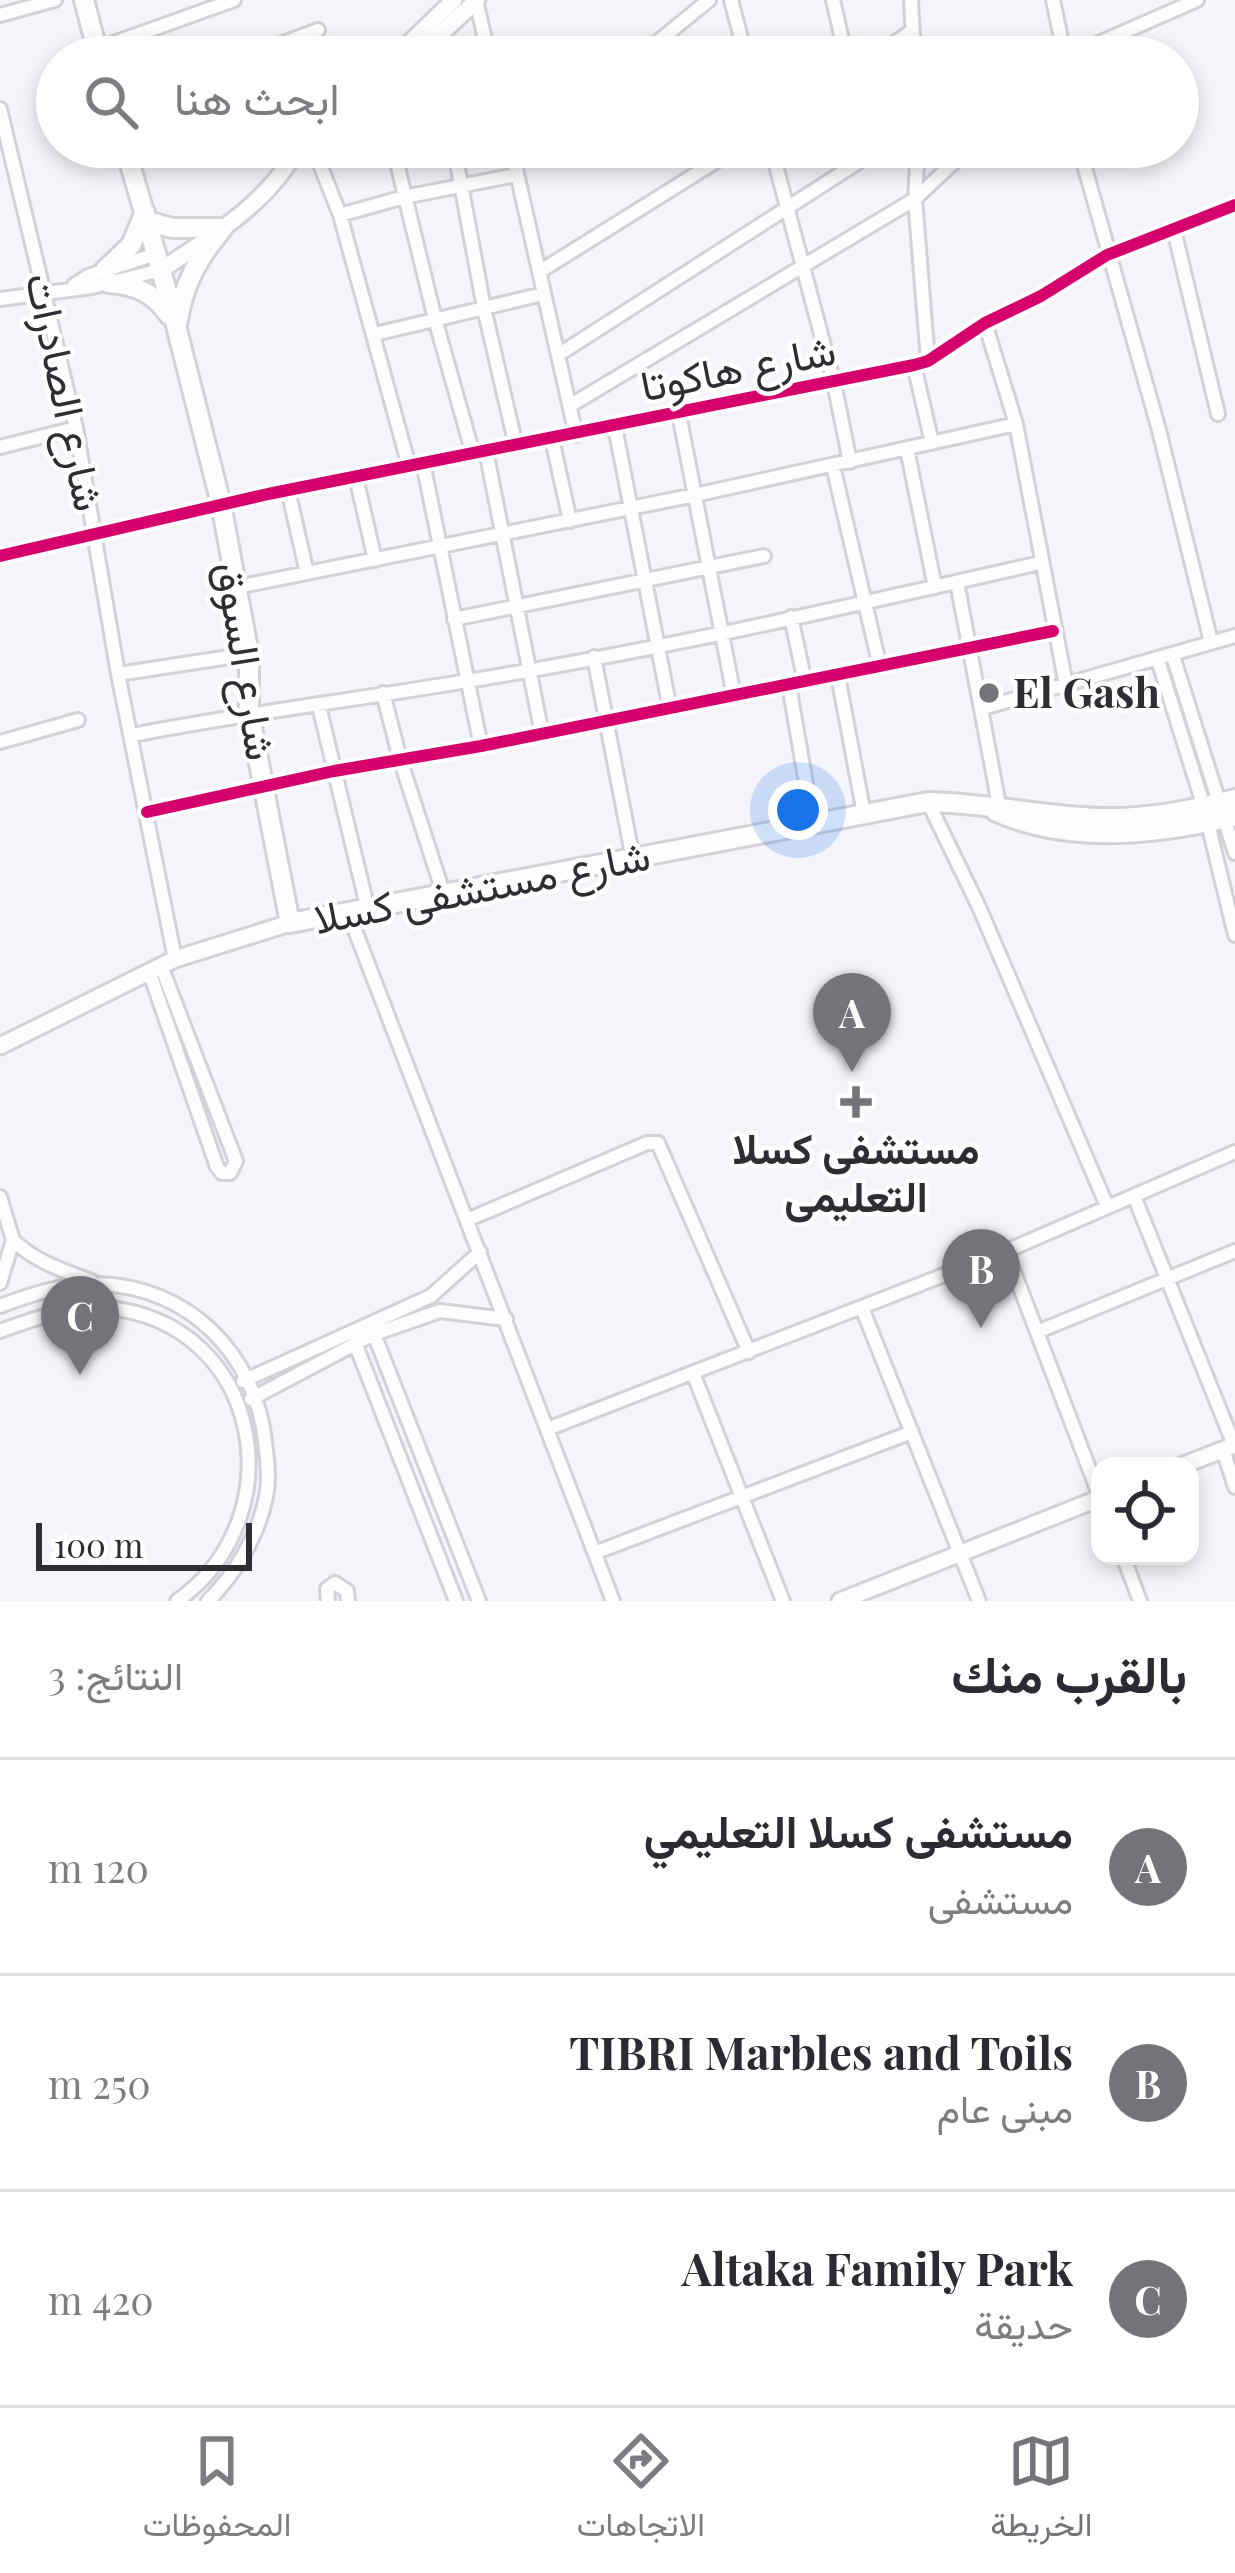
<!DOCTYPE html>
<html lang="ar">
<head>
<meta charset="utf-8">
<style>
  :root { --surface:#fff; --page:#f7f7f7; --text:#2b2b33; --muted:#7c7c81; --line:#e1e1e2; --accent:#737379 }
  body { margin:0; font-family:"Playfair Display",Vazirmatn,serif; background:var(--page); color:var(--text); direction:rtl }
  .controls { position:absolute; right:36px; bottom:36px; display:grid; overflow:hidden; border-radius:24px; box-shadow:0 6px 18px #0003 }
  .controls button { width:108px; height:108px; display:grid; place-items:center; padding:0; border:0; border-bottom:3px solid var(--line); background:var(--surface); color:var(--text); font:60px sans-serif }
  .scale { position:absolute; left:36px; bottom:30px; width:216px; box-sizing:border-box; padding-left:12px; border:6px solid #2d2d34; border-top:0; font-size:33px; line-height:42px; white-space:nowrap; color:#2d2d34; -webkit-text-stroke:9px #fff; paint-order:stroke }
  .you { position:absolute; left:798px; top:810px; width:42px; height:42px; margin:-30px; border:9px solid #fff; border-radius:50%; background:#1a73e8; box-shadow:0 0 0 18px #1a73e833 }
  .badge { display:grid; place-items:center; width:78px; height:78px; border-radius:50%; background:var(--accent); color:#fff; font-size:39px; font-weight:700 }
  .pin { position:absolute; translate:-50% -99px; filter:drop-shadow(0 3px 6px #0008) }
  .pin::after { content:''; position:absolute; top:63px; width:42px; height:36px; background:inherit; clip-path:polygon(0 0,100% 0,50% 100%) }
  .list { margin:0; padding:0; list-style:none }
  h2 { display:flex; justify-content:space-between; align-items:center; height:156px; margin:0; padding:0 48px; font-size:51px }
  h2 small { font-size:39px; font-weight:400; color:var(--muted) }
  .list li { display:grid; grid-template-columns:78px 1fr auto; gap:36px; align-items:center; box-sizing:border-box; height:216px; padding:0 48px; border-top:3px solid var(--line) }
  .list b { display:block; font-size:45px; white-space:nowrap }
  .list p { margin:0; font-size:39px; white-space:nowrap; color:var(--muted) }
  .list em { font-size:39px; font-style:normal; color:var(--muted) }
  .icon { flex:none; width:66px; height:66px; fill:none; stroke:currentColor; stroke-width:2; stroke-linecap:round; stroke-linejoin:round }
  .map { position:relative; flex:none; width:1235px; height:1601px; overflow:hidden; direction:ltr }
  .search { position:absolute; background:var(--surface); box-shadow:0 6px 18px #0003; left:36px; right:36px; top:36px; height:132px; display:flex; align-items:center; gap:30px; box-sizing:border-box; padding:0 42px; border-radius:66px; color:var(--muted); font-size:45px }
  .sheet { height:804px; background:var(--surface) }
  nav { display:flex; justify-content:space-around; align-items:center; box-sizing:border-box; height:168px; border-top:3px solid var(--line); background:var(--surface); font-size:33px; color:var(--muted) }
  nav a { display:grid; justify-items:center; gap:6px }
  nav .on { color:var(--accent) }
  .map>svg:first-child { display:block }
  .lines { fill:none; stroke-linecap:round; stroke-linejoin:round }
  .minor-casing { stroke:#d1d1d7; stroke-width:18 }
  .tertiary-casing { stroke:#d1d1d7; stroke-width:21 }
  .secondary-casing { stroke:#d1d1d7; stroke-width:24 }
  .minor { stroke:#fdfdfe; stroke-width:12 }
  .tertiary { stroke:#fdfdfe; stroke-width:15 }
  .secondary { stroke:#fdfdfe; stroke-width:18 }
  .cycleway-casing { stroke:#fff; stroke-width:20 }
  .cycleway { stroke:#d6006c; stroke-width:12 }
  .poi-dot { fill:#737379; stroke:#fff; stroke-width:4.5 }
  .labels { text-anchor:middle; stroke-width:9; stroke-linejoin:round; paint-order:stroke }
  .street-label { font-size:42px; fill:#2d2d34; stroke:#fff }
  .poi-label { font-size:42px; font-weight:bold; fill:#2d2d34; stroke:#fff; text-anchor:start }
</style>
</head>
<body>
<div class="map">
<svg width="1235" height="1601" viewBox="0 0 1235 1601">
  <rect width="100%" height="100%" fill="#f4f4fa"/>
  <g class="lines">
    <defs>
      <path id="minor" d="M 476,0 L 489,57
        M 731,0 L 746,57
        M 833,0 L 846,57
        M 911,0 L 914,57
        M 1053,0 L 1065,57
        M 0,15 L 55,0
        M 97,49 L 234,0
        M 246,57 L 318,30
        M 639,57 L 709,0
        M 874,57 L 912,31
        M 1067,57 L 1197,0
        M 0,109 L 76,428 L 118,674 L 175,959
        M 313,147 L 340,215 L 409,466
        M 393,147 L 435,319 L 473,454
        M 454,147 L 484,308 L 516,446
        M 511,147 L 576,435
        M 771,147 L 834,383 L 850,462
        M 918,147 L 915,199 L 928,361
        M 1079,147 L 1159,430 L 1211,642
        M 515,164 L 534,147
        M 340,215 L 404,197 L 516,175
        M 1174,230 L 1218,414
        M 539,272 L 739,147
        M 74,285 L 88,276 L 156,254
        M 0,299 L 92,287 L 161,270
        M 985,323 L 1016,424 L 1066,685
        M 375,334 L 543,294
        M 558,355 L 882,147
        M 914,365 L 932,443
        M 571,405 L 915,199 L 970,147
        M 679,414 L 734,696
        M 615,427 L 670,709
        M 552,439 L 570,521
        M 0,447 L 76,428
        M 907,449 L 935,587
        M 486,451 L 542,734
        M 423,463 L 481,746
        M 833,466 L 880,667
        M 356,477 L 375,560
        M 288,490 L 307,573
        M 0,556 L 268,494 L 914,365 L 928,361 L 985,323 L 1041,296 L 1107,255 L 1235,205
        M 957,582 L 1000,810
        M 237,587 L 695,495 L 1016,424
        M 791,617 L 805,682
        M 454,619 L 764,556
        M 1173,656 L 1235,853
        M 594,657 L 633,859
        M 1158,660 L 1204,807 L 1235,935
        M 118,674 L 249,654
        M 838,676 L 864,814
        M 789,685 L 813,824
        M 383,693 L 400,759 L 444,895
        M 319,706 L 367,906
        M 983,708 L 1235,636
        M 133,735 C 244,713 355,700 467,681 C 659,650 850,606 1040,563
        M 0,742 L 78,720
        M 928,802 L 979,907 L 1107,1206
        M 147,812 L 334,771 L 481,746 L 1053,631
        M 348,912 L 613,1601
        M 149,971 L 217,1167 L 222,1173 L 230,1173 L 236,1161 L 161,966
        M 1134,1196 L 1234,1445
        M 0,1197 L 13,1240 L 0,1283
        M 467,1220 L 647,1143 L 658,1143 L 749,1352
        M 13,1240 C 34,1261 62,1270 91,1281
        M 1006,1251 L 1100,1497
        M 0,1306 C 32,1294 65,1283 99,1284 C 189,1287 255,1354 265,1441 C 267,1459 270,1479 266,1497 C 258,1536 236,1573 208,1601
        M 862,1308 L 979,1601
        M 0,1331 C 33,1319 71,1305 107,1308 C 261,1322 297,1516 177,1601
        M 1037,1332 L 1235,1251
        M 374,1334 L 479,1601
        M 355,1343 L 456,1601
        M 693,1373 L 783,1601
        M 243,1381 L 431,1296 L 480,1252
        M 251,1399 L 374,1334 L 440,1311 L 506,1319
        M 550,1428 L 1006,1251 L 1235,1152
        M 1223,1450 L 1235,1487
        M 597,1552 L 912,1432
        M 1123,1556 L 1140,1601
        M 328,1601 L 327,1589 L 335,1583 L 347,1591 L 348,1601"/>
      <path id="tertiary" d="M 395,57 L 454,0
        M 416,57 L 477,0
        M 161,270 C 212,236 269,203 298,147
        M 0,1046 L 175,959 L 290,923
        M 1181,1466 L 1235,1445
        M 840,1601 L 1100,1498"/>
      <path id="secondary" d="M 84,0 L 99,57
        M 125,147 L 169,298 L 221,504 L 249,654 L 249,712 L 290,923 L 928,802 C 988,803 1046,817 1105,818 C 1149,819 1193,810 1235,799
        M 147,221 L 172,228 L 223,228
        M 105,270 L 131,245 L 145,212
        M 109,283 C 135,285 153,292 169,315
        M 178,320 C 184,282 199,257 223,228
        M 995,811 C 1069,845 1158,835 1235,816"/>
    </defs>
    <!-- minor casing -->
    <use href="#minor" class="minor-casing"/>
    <!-- tertiary casing -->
    <use href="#tertiary" class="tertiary-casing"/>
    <!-- secondary casing -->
    <use href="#secondary" class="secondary-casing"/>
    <!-- minor -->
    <use href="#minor" class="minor"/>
    <!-- tertiary -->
    <use href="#tertiary" class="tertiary"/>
    <!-- secondary -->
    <use href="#secondary" class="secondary"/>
    <defs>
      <path id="cycleway" d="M 0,556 L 268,494 L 914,365 L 928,361 L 985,323 L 1041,296 L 1107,255 L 1235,205
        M 147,812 L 334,771 L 481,746 L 1053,631"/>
    </defs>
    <!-- cycleway casing -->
    <use href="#cycleway" class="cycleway-casing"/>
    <!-- cycleway -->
    <use href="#cycleway" class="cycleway"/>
  </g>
  <!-- markers -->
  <g class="poi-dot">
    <circle cx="989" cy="693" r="12"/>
    <path d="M850 1084h12v12h12v12h-12v12h-12v-12h-12v-12h12z"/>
  </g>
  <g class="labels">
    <!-- street labels -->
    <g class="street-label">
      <text transform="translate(738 368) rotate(-11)" y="15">شارع هاكوتا</text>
      <text transform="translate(65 392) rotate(78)" y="15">شارع الصادرات</text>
      <text transform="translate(246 661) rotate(81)" y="15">شارع السوق</text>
      <text transform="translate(482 887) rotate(-11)" y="15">شارع مستشفى كسلا</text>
    </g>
    <!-- poi labels -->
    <g class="poi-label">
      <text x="1013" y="708">El Gash</text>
      <text x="856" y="1164" text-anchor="middle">مستشفى كسلا<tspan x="856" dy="48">التعليمى</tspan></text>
    </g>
  </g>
</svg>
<div class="controls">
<button><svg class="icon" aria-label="locate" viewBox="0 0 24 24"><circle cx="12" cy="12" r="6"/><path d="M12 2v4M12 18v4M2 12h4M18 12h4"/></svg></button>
</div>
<div class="scale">100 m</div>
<div class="you"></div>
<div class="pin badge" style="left:852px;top:1072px">A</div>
<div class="pin badge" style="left:981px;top:1328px">B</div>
<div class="pin badge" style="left:80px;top:1375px">C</div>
<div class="search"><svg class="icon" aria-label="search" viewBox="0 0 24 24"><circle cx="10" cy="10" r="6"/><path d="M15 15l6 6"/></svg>ابحث هنا</div>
</div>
<section class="sheet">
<h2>بالقرب منك<small>النتائج: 3</small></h2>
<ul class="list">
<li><span class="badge">A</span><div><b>مستشفى كسلا التعليمي</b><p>مستشفى</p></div><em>120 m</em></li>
<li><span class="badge">B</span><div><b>TIBRI Marbles and Toils</b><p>مبنى عام</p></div><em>250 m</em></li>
<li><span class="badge">C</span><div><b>Altaka Family Park</b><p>حديقة</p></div><em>420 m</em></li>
</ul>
</section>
<nav>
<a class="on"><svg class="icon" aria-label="map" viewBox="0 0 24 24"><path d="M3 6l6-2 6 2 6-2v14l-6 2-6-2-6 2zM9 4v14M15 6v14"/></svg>الخريطة</a>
<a><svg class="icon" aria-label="directions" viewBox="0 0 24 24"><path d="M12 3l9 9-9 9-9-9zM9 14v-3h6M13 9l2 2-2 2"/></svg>الاتجاهات</a>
<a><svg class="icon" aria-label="saved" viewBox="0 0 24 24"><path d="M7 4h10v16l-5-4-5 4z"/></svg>المحفوظات</a>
</nav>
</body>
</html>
